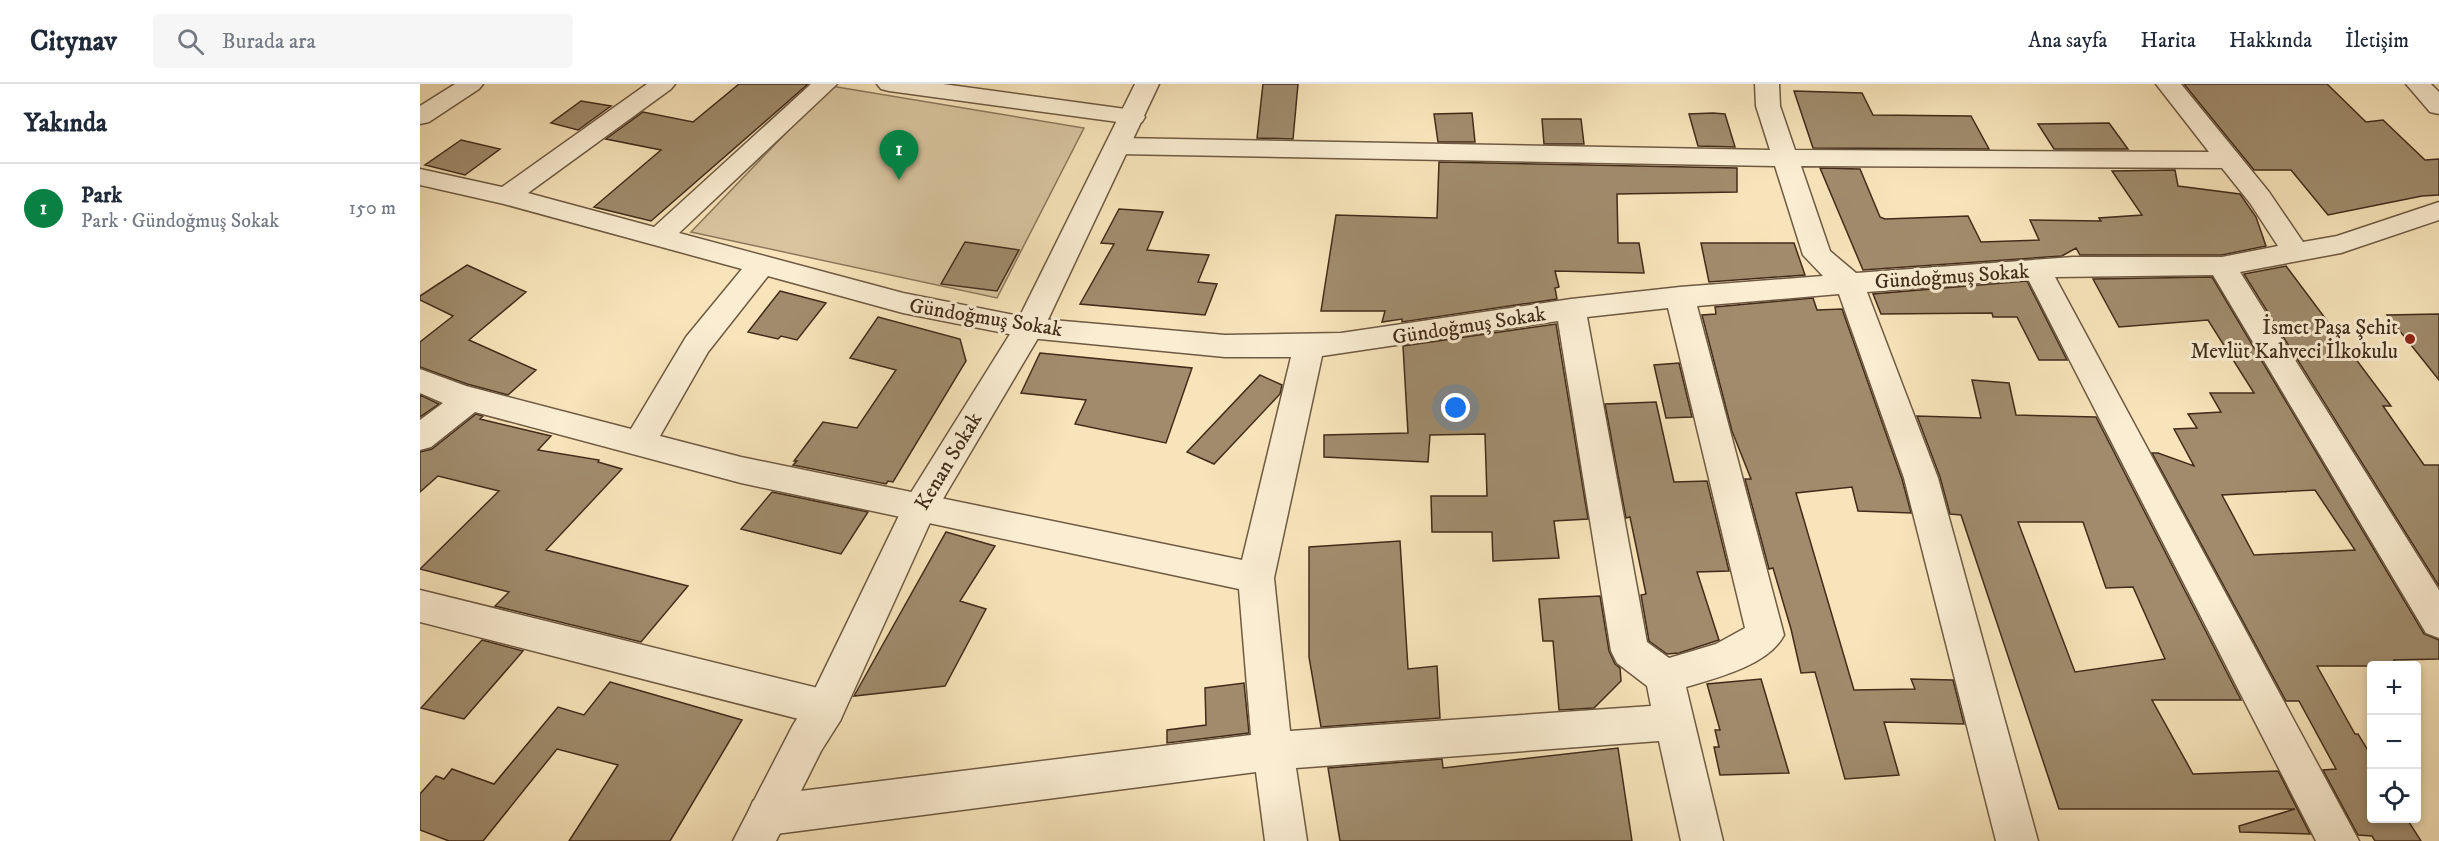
<!DOCTYPE html>
<html lang="tr">
<head>
<meta charset="utf-8">
<style>
  :root { --surface:#fff; --page:#f6f6f7; --text:#1f2937; --muted:#747a83; --line:#e0e1e3; --accent:#0b8043 }
  body { margin:0; font-family:"IM FELL DW Pica",serif; background:var(--page); color:var(--text) }
  .controls { position:absolute; right:18px; bottom:18px; display:grid; overflow:hidden; border-radius:6px; box-shadow:0 3px 9px #0003 }
  .controls button { width:54px; height:54px; display:grid; place-items:center; padding:0; border:0; border-bottom:2px solid var(--line); background:var(--surface); color:var(--text); font:30px sans-serif }
  .you { position:absolute; left:1036px; top:324px; width:21px; height:21px; margin:-15px; border:4px solid #fff; border-radius:50%; background:#1a73e8; box-shadow:0 0 0 9px #1a73e833 }
  .badge { display:grid; place-items:center; width:39px; height:39px; border-radius:50%; background:var(--accent); color:#fff; font-size:20px; font-weight:700 }
  .pin { position:absolute; translate:-50% -50px; filter:drop-shadow(0 2px 3px #0008) }
  .pin::after { content:''; position:absolute; top:32px; width:21px; height:18px; background:inherit; clip-path:polygon(0 0,100% 0,50% 100%) }
  .list { margin:0; padding:0; list-style:none }
  h2 { display:flex; justify-content:space-between; align-items:center; height:78px; margin:0; padding:0 24px; font-size:26px }
  h2 small { font-size:20px; font-weight:400; color:var(--muted) }
  .list li { display:grid; grid-template-columns:39px 1fr auto; gap:18px; align-items:center; box-sizing:border-box; height:90px; padding:0 24px; border-top:2px solid var(--line) }
  .list b { display:block; font-size:22px; white-space:nowrap }
  .list p { margin:0; font-size:20px; white-space:nowrap; color:var(--muted) }
  .list em { font-size:20px; font-style:normal; color:var(--muted) }
  .icon { flex:none; width:33px; height:33px; fill:none; stroke:currentColor; stroke-width:2; stroke-linecap:round; stroke-linejoin:round }
  .map { position:relative; flex:none; width:2019px; height:757px; overflow:hidden }
  header { display:flex; align-items:center; gap:36px; box-sizing:border-box; height:84px; padding:0 30px; background:var(--surface); border-bottom:2px solid var(--line) }
  header strong { font-size:28px }
  nav { display:flex; gap:33px; margin-inline-start:auto; font-size:21px }
  .search { width:420px; height:54px; background:var(--page); display:flex; align-items:center; gap:15px; box-sizing:border-box; padding:0 21px; border-radius:6px; color:var(--muted); font-size:22px }
  main { display:flex }
  aside { flex:1; background:var(--surface) }
  .map>svg:first-child { display:block }
  .green { fill:#d8c59f; stroke:#8c785c; stroke-width:1.5 }
  .building { fill:#a08c6d; stroke:#412c1a; stroke-width:1.5; fill-rule:evenodd }
  .lines { fill:none; stroke-linecap:round; stroke-linejoin:round }
  .minor-casing { stroke:#6e5a42; stroke-width:3 }
  .tertiary-casing { stroke:#6e5a42; stroke-width:3 }
  .minor { fill:#faedd2; fill-rule:evenodd }
  .tertiary { fill:#faedd2; fill-rule:evenodd }
  .poi-dot { fill:#8f2418; stroke:#faedd2; stroke-width:2 }
  .labels { text-anchor:middle; stroke-width:6; stroke-linejoin:round; paint-order:stroke }
  .street-label { font-size:21px; fill:#412c1a; stroke:#faedd2 }
  .poi-label { font-size:21px; fill:#412c1a; stroke:#faedd2; text-anchor:end }
</style>
</head>
<body>
<header>
<strong>Citynav</strong>
<div class="search"><svg class="icon" aria-label="search" viewBox="0 0 24 24"><circle cx="10" cy="10" r="6"/><path d="M15 15l6 6"/></svg>Burada ara</div>
<nav><a>Ana sayfa</a><a>Harita</a><a>Hakkında</a><a>İletişim</a></nav>
</header>
<main>
<aside>
<h2>Yakında<small></small></h2>
<ul class="list">
<li><span class="badge">1</span><div><b>Park</b><p>Park · Gündoğmuş Sokak</p></div><em>150 m</em></li>
</ul>
</aside>
<div class="map">
<svg width="2019" height="757" viewBox="0 0 2019 757">
  <rect width="100%" height="100%" fill="#f7e4ba"/>
  <filter id="stains"><feTurbulence type="fractalNoise" baseFrequency=".00333" numOctaves="4"/><feColorMatrix values="0 0 0 0 .2 0 0 0 0 .09 0 0 0 0 .02 0 0 0 .5 -.17"/></filter>
  <radialGradient id="worn" r=".72"><stop offset=".6" stop-color="#630" stop-opacity="0"/><stop offset="1" stop-color="#630" stop-opacity=".3"/></radialGradient>
  <!-- green -->
  <path class="green" d="M 411,2 L 664,44 L 577,214 L 271,148 Z"/>
  <!-- building -->
  <path class="building" d="M 319,0 L 388,0 L 231,137 L 174,123 L 241,66 L 186,55 L 223,28 L 273,38 Z
    M 843,0 L 878,0 L 873,55 L 837,54 Z
    M 1764,0 L 1907,0 L 1946,38 L 1963,36 L 2005,76 L 2019,75 L 2019,111 L 2002,112 L 1908,131 L 1871,86 L 1834,86 Z
    M 1374,7 L 1442,9 L 1453,31 L 1551,32 L 1569,65 L 1393,64 Z
    M 161,17 L 191,22 L 158,46 L 131,39 Z
    M 1052,29 L 1055,58 L 1018,58 L 1014,30 Z
    M 1293,29 L 1305,30 L 1315,63 L 1278,62 L 1269,30 Z
    M 1122,35 L 1161,35 L 1164,60 L 1124,60 Z
    M 1689,39 L 1708,65 L 1634,65 L 1618,40 Z
    M 41,56 L 80,65 L 45,91 L 5,81 Z
    M 1019,78 L 1317,84 L 1317,108 L 1197,110 L 1198,159 L 1219,159 L 1224,189 L 1135,187 L 1139,203 L 1135,204 L 1137,215 L 982,238 L 982,235 L 962,238 L 965,227 L 901,227 L 916,131 L 1017,134 Z
    M 1400,84 L 1440,85 L 1460,133 L 1465,135 L 1548,132 L 1561,158 L 1619,156 L 1610,136 L 1681,137 L 1679,134 L 1722,131 L 1692,87 L 1755,86 L 1758,102 L 1820,110 L 1836,133 L 1846,162 L 1802,171 L 1660,171 L 1656,164 L 1642,172 L 1443,186 Z
    M 699,125 L 743,128 L 727,166 L 789,171 L 778,198 L 797,200 L 785,231 L 660,220 L 694,160 L 681,159 Z
    M 545,158 L 599,166 L 577,207 L 521,200 Z
    M 1281,159 L 1374,159 L 1385,191 L 1289,198 Z
    M 47,181 L 106,208 L 49,256 L 116,286 L 88,311 L 47,300 L 0,283 L 0,258 L 33,232 L 0,216 L 0,212 Z
    M 1866,182 L 1971,322 L 1963,322 L 2004,381 L 2019,381 L 2019,502 L 1824,190 Z
    M 1792,193 L 2004,550 L 2019,556 L 2019,575 L 1974,576 L 1977,582 L 1897,582 L 1935,650 L 1938,650 L 1952,673 L 1952,735 L 1987,735 L 2001,757 L 1955,757 L 1952,752 L 1938,751 L 1903,686 L 1916,685 L 1879,617 L 1866,617 L 1732,369 L 1738,369 L 1774,382 L 1754,345 L 1777,344 L 1768,330 L 1801,328 L 1790,309 L 1834,309 L 1788,236 L 1699,243 L 1673,195 ZM 1895,406 L 1935,466 L 1834,471 L 1802,411 Z
    M 1607,197 L 1647,276 L 1619,276 L 1597,233 L 1573,233 L 1572,229 L 1461,230 L 1453,210 Z
    M 360,207 L 406,219 L 377,256 L 361,252 L 358,255 L 328,248 Z
    M 1393,214 L 1397,226 L 1422,225 L 1482,395 L 1491,429 L 1438,427 L 1432,403 L 1376,409 L 1434,606 L 1495,605 L 1491,595 L 1533,596 L 1544,640 L 1464,638 L 1479,691 L 1425,695 L 1395,588 L 1381,589 L 1371,545 L 1353,484 L 1349,485 L 1325,395 L 1331,395 L 1312,347 L 1282,231 L 1296,230 L 1295,223 Z
    M 2019,230 L 2019,296 L 1967,231 Z
    M 458,233 L 540,255 L 546,277 L 473,398 L 468,397 L 466,400 L 373,381 L 377,377 L 374,377 L 403,338 L 437,344 L 476,286 L 430,274 Z
    M 1136,240 L 1168,435 L 1134,437 L 1139,474 L 1073,477 L 1072,448 L 1012,448 L 1011,412 L 1067,412 L 1065,350 L 1010,351 L 1008,378 L 904,373 L 904,351 L 988,349 L 983,262 Z
    M 620,269 L 772,284 L 746,359 L 655,340 L 666,316 L 601,309 Z
    M 1259,279 L 1272,333 L 1246,334 L 1234,281 Z
    M 840,291 L 862,301 L 860,310 L 794,380 L 767,368 Z
    M 1552,296 L 1589,299 L 1596,331 L 1676,333 L 1821,616 L 1732,616 L 1773,690 L 1858,687 L 1890,750 L 1820,748 L 1819,742 L 1875,725 L 1639,725 L 1541,431 L 1530,430 L 1520,393 L 1497,332 L 1561,334 ZM 1598,438 L 1663,438 L 1686,504 L 1713,503 L 1745,575 L 1655,588 Z
    M 0,311 L 19,320 L 0,333 Z
    M 1236,318 L 1254,398 L 1287,397 L 1309,487 L 1277,488 L 1299,556 L 1259,569 L 1247,570 L 1229,557 L 1221,511 L 1226,510 L 1210,433 L 1206,434 L 1185,320 Z
    M 56,330 L 63,332 L 60,335 L 131,352 L 118,366 L 179,376 L 178,378 L 202,385 L 126,466 L 268,502 L 221,558 L 75,522 L 89,508 L 0,485 L 79,407 L 18,392 L 0,408 L 0,368 L 12,365 Z
    M 352,408 L 448,428 L 421,470 L 321,445 Z
    M 526,448 L 575,462 L 540,517 L 566,525 L 525,602 L 434,612 Z
    M 980,457 L 988,585 L 1017,582 L 1020,634 L 901,643 L 889,573 L 889,463 Z
    M 1180,512 L 1189,567 L 1195,580 L 1200,584 L 1201,597 L 1174,624 L 1139,626 L 1133,557 L 1123,557 L 1119,515 Z
    M 62,556 L 103,567 L 44,635 L 1,624 Z
    M 1341,595 L 1369,689 L 1300,691 L 1294,663 L 1299,663 L 1295,646 L 1300,646 L 1287,600 Z
    M 190,598 L 322,636 L 250,757 L 149,757 L 198,681 L 137,665 L 63,757 L 29,757 L 0,746 L 0,710 L 16,692 L 24,695 L 32,685 L 74,700 L 138,623 L 164,631 Z
    M 824,599 L 829,649 L 747,659 L 747,646 L 786,641 L 785,604 Z
    M 1198,664 L 1212,757 L 920,757 L 908,684 L 1022,675 L 1023,684 Z"/>
  <g class="lines">
    <defs>
      <path id="minor" d="M 35,0 L 63,0 L 59,5 L 9,38 L 0,40 L 0,22 Z
        M 227,0 L 255,0 L 251,5 L 108,109 L 234,143 L 391,0 L 417,0 L 259,149 L 483,209 L 609,234 L 805,251 L 921,249 L 1151,215 L 1260,203 L 1403,192 L 1383,171 L 1355,82 L 699,70 L 690,67 L 686,62 L 690,57 L 699,54 L 1350,66 L 1336,22 L 1335,0 L 1359,0 L 1360,22 L 1375,66 L 1789,68 L 1736,0 L 1761,0 L 1849,108 L 1883,158 L 1917,152 L 2019,118 L 2019,136 L 1921,169 L 1820,188 L 2019,506 L 2019,554 L 2006,549 L 1793,191 L 1635,193 L 1939,757 L 1896,757 L 1608,195 L 1447,208 L 1518,394 L 1618,757 L 1576,757 L 1484,394 L 1419,210 L 1277,222 L 1364,551 C 1349,581 1296,594 1266,603 L 1303,757 L 1261,757 L 1239,657 L 876,684 L 887,757 L 845,757 L 836,688 L 348,751 L 333,745 L 327,731 L 333,717 L 348,711 L 831,651 L 819,505 L 321,399 L 55,328 L 11,363 L 0,366 L 0,336 L 23,319 L 0,309 L 0,285 L 46,302 L 211,345 L 266,253 L 322,185 L 84,120 L 0,101 L 0,85 L 82,103 ZM 1381,82 L 1802,84 L 1830,119 L 1858,162 L 1802,173 L 1653,173 L 1436,189 L 1410,167 ZM 348,192 L 483,229 L 609,254 L 805,273 L 871,273 L 822,476 L 321,373 L 240,352 L 288,268 ZM 1248,224 L 1325,544 L 1296,560 L 1249,574 L 1227,558 L 1167,233 ZM 1138,237 L 1191,567 L 1197,579 L 1227,602 L 1231,622 L 870,647 L 854,494 L 902,272 Z
        M 457,0 L 523,0 L 713,26 L 722,28 L 725,33 L 722,38 L 713,40 L 469,7 L 461,5 Z
        M 1986,0 L 2011,0 L 2019,8 L 2019,30 L 2010,28 Z
        M 0,506 L 406,606 L 420,611 L 425,624 L 420,637 L 406,642 L 0,538 Z"/>
      <path id="tertiary" d="M 715,0 L 739,0 L 624,244 L 514,430 L 420,637 L 401,667 L 356,757 L 313,757 L 373,641 L 392,611 L 487,415 L 595,242 Z"/>
    </defs>
    <!-- minor casing -->
    <use href="#minor" class="minor-casing"/>
    <!-- tertiary casing -->
    <use href="#tertiary" class="tertiary-casing"/>
    <!-- minor -->
    <use href="#minor" class="minor"/>
    <!-- tertiary -->
    <use href="#tertiary" class="tertiary"/>
  </g>
  <!-- markers -->
  <circle class="poi-dot" cx="1990" cy="255" r="6"/>
  <g class="labels">
    <!-- street labels -->
    <g class="street-label">
      <text transform="translate(1532 192) rotate(-4)" y="7">Gündoğmuş Sokak</text>
      <text transform="translate(566 233) rotate(9)" y="7">Gündoğmuş Sokak</text>
      <text transform="translate(1049 241) rotate(-9)" y="7">Gündoğmuş Sokak</text>
      <text transform="translate(528 377) rotate(-59)" y="7">Kenan Sokak</text>
    </g>
    <!-- poi labels -->
    <g class="poi-label">
      <text x="1978" y="250">İsmet Paşa Şehit<tspan x="1978" dy="24">Mevlüt Kahveci İlkokulu</tspan></text>
    </g>
  </g>
  <rect width="100%" height="100%" filter="url(#stains)"/>
  <rect width="100%" height="100%" fill="url(#worn)"/>
</svg>
<div class="controls">
<button>+</button>
<button>−</button>
<button><svg class="icon" aria-label="locate" viewBox="0 0 24 24"><circle cx="12" cy="12" r="6"/><path d="M12 2v4M12 18v4M2 12h4M18 12h4"/></svg></button>
</div>
<div class="you"></div>
<div class="pin badge" style="left:479px;top:96px">1</div>
</div>
</main>
</body>
</html>
